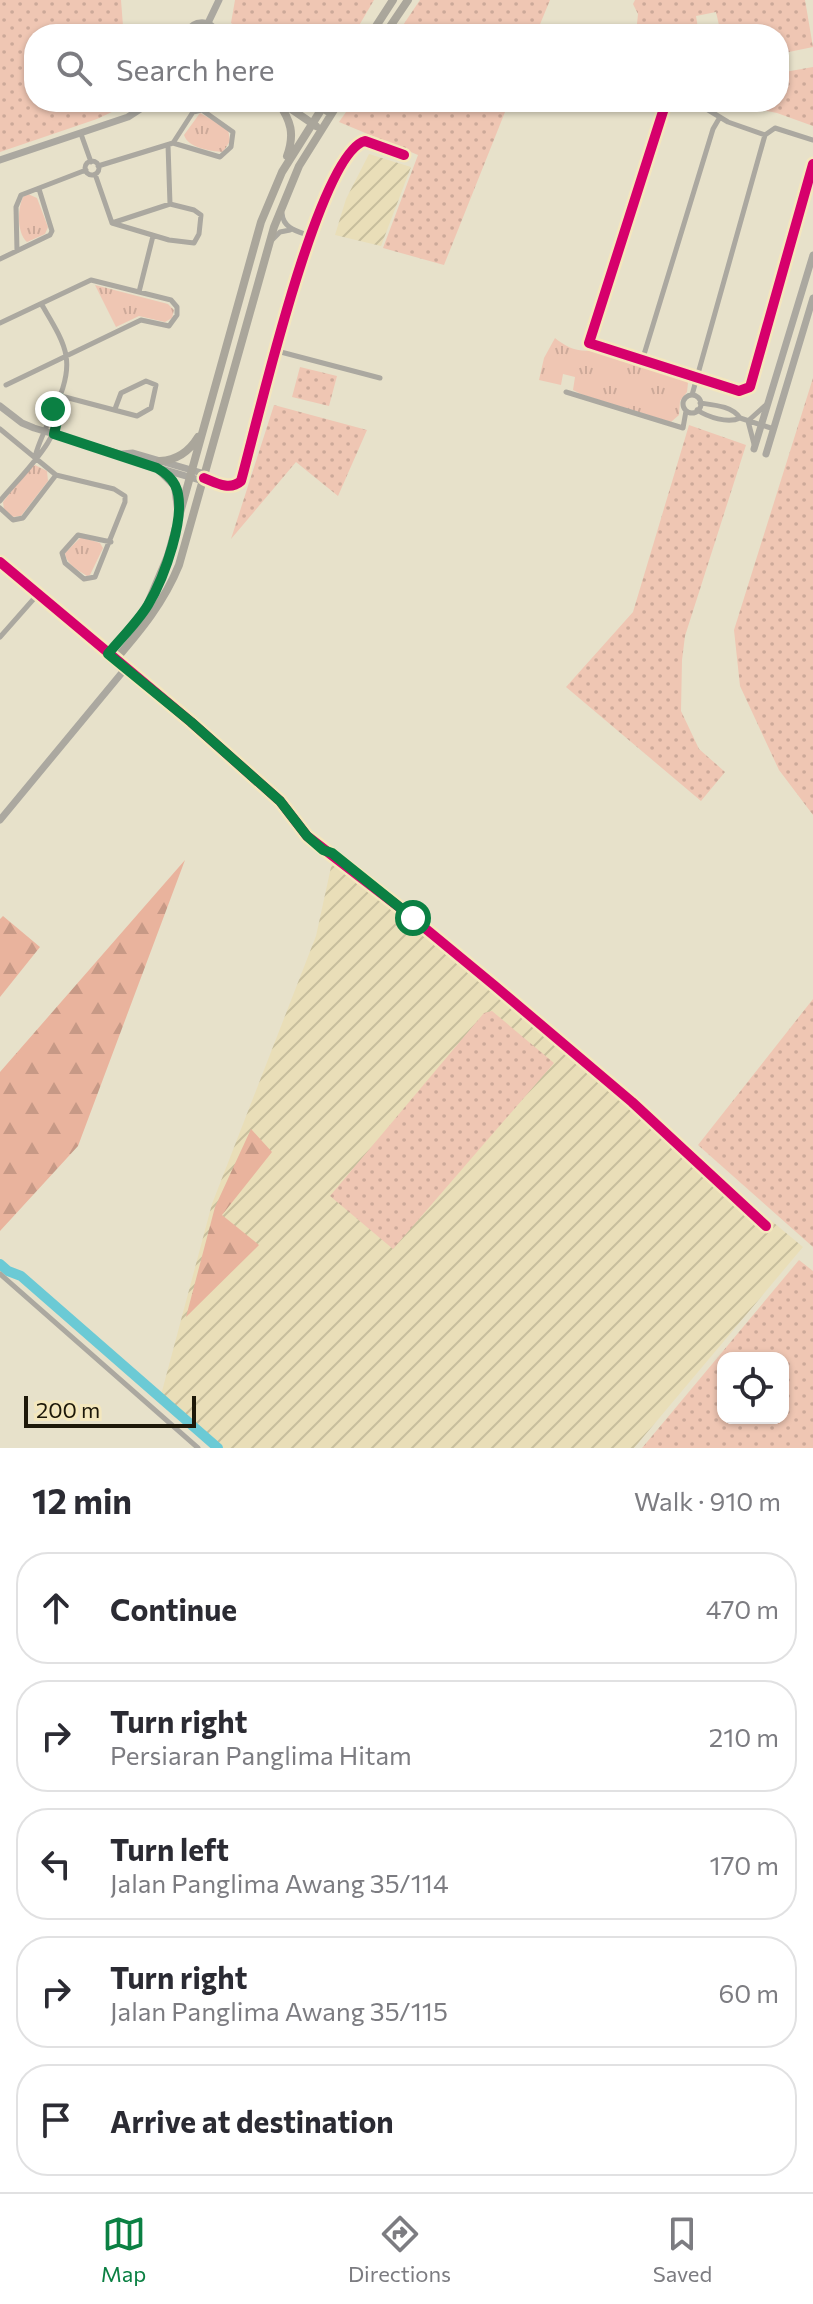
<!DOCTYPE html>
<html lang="en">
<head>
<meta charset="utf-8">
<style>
  :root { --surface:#fff; --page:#f2f2f3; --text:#2b2b33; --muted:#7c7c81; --line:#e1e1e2; --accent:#0b8043 }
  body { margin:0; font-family:Commissioner,sans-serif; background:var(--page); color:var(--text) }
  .controls { position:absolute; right:24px; bottom:24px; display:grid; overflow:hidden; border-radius:16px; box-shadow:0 2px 6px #0004 }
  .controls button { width:72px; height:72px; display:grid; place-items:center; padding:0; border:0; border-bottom:2px solid var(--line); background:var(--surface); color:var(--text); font:40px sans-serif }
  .scale { position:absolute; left:24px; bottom:20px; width:172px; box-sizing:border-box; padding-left:8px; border:4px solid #1d1809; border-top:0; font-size:22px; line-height:28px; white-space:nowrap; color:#1d1809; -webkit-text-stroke:6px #f4e7bd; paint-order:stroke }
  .stop { position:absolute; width:24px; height:24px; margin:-18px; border:6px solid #0b8043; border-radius:50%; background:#fff }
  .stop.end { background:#0b8043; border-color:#fff; box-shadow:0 2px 8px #0008 }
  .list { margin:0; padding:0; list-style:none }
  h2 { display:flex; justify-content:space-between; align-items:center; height:104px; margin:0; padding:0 32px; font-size:34px }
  h2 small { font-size:26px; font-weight:400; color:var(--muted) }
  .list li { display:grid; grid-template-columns:52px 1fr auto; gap:24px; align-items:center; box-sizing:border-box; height:112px; margin:0 16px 16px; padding:0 16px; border:2px solid var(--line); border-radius:32px }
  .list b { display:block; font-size:30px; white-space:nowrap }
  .list p { margin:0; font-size:26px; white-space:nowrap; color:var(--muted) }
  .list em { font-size:26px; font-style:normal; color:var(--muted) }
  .icon { flex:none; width:44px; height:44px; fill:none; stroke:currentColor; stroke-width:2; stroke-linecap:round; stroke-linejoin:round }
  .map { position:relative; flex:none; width:813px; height:1448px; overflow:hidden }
  .search { position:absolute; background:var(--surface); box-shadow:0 2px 6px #0004; left:24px; right:24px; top:24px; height:88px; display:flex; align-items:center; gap:20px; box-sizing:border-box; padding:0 28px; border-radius:32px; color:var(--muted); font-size:30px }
  .sheet { height:744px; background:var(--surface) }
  nav { display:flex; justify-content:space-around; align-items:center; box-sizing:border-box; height:112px; border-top:2px solid var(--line); background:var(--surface); font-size:22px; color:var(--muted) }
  nav a { display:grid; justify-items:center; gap:4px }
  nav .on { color:var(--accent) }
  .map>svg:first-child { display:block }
  .industrial { fill:url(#industrial-furrows) }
  .grass { fill:url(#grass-dots); fill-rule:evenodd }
  .forest { fill:url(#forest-firs) }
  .park { fill:url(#park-tufts) }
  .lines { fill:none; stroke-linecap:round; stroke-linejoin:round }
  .river { stroke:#6bcad5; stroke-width:10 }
  .minor { stroke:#aba8a0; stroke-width:5 }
  .tertiary { stroke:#aba8a0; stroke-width:7 }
  .secondary { stroke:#aaa69b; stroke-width:8 }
  .cycleway-casing { stroke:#f4e7bd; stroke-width:15 }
  .cycleway { stroke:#d6006c; stroke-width:10 }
  .route { stroke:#0b8043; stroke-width:10 }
</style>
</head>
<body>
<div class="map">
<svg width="813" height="1448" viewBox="0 0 813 1448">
  <defs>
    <pattern id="industrial-furrows" width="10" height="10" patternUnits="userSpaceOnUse" patternTransform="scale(2)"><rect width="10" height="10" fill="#e9deb8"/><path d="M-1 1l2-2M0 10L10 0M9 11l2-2" fill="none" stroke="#c7be9d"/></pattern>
    <pattern id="grass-dots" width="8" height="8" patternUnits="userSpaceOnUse" patternTransform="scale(2)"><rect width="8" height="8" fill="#efc6b3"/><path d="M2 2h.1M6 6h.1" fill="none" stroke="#cca999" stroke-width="1.8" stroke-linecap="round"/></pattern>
    <pattern id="forest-firs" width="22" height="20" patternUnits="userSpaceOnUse" patternTransform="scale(2)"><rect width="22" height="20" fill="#e9b39d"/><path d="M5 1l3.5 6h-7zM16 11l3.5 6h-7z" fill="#c79986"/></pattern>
    <pattern id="park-tufts" width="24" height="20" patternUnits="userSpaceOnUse" patternTransform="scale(2)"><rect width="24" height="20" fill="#efc6b3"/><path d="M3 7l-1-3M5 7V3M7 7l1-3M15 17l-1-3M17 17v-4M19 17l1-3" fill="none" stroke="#cca999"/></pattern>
  </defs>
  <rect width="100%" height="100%" fill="#e7e1ca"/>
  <!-- industrial -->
  <path class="industrial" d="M 369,154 L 411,167 L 381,246 L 335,235 L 346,199 Z
    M 333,858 L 803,1247 L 634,1448 L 222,1448 L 161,1395 L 212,1204 L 316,936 Z"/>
  <!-- grass -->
  <path class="grass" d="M 0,0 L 121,0 L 123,26 L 140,34 L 34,34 L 34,102 L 133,102 L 97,119 L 0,152 Z
    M 235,0 L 374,0 L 354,34 L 248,34 L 231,23 Z
    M 420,0 L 550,0 L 536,34 L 397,34 Z
    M 635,0 L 805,0 L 813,47 L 779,54 L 779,34 L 721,34 L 716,12 L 696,16 L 699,34 L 636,34 L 638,14 L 633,4 Z
    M 813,67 L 813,126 L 777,113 L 751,108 L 743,102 L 779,102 L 779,73 Z
    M 353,102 L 509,102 L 444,265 L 383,248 L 418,155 L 339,122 Z
    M 300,367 L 337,376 L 329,406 L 292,397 Z
    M 813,378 L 813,815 L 779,770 L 740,686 L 734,630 Z
    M 274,405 L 367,430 L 338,496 L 296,462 L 231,539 Z
    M 689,425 L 746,445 L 685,636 L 682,660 L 681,711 L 699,749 L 725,772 L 701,801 L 566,687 L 633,612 Z
    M 813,999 L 813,1247 L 698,1145 Z
    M 492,1011 L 554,1063 L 393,1249 L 330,1196 L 484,1013 Z
    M 799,1260 L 813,1271 L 813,1448 L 642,1448 ZM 723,1358 L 783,1358 L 783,1418 L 723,1418 Z"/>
  <!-- forest -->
  <path class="forest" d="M 185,860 L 78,1146 L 0,1231 L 0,1072 Z
    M 3,916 L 40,947 L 0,997 L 0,919 Z
    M 251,1129 L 272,1152 L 222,1215 L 259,1245 L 186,1317 L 215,1207 Z"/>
  <!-- park -->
  <path class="park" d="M 200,113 L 228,129 L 230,141 L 223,152 C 210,151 188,148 184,135 Z
    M 28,194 L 37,198 L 48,227 L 45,234 L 27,242 C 17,233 17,210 23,197 Z
    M 95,285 L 168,304 L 174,310 L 172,318 L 165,322 L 139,316 L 116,327 Z
    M 555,338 C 566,347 578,353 594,350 L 683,376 L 688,383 L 687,392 L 680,401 L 679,415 L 671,422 L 583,395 L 573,390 L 575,377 L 563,374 L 561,385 L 539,380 L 544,358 Z
    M 35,465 L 47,471 L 48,481 L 21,516 L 12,517 L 4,510 L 3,502 L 30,467 Z
    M 81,537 L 100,543 L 103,548 L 90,575 L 87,576 C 78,570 66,564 65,553 Z"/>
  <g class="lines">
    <!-- river -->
    <path class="river" d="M 0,1264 L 8,1271 L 21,1276 L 218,1448"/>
    <!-- minor -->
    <path class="minor" d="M 666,102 L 589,343 L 739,391 L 750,387 L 813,164
      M 695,102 L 728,122 L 765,135 L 775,128 L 813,140
      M 202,110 L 233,132 L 231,147 L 220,157 L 173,143 L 193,112 Z
      M 81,134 L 91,162
      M 168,145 L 170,204
      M85 168a7 7 0 1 1 14 0a7 7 0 1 1-14 0Z
      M 98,166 L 173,143
      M 95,174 L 112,223
      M 170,204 L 194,210 L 201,215 L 199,234 L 194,243 L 169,240 L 112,223 Z
      M 282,213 C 283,228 296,231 308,235
      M 272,240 L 280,232 L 290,230
      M 17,251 L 16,207 L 21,195 L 86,170
      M 0,259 L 50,235 L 52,231 L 39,189
      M 139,292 L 153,236
      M 0,323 L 91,280 L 171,300 L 177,307 L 177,315 L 169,326 L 141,320 L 6,385
      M 277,351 L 380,378
      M 642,361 L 713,129 L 720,117
      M 566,392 L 683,428 L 686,411
      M 692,395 L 765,135
      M683 404a9 9 0 1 1 18 0a9 9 0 1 1-18 0Z
      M 61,396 L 137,416 L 151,408 L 156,385 L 146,381 L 121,393 L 115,409
      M 700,403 C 714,405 732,406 740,418 L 774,429
      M 697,410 C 708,417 728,424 740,418
      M 0,429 L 56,475 L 114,489 L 125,496 L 125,502 L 95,577 L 84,579 L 65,563 L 62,553 L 78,535 L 111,542
      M 754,444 L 748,421 L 767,404
      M 35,457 C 42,426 72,389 66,356 C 64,340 50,319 42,305
      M 204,478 C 216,483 230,491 241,481 C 256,428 318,153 365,141 L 404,155
      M 0,501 C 22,474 66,435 60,399
      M 0,508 L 13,520 L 23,518 L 56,475
      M 0,562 L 191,722 L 280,801 L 307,836 L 403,910 L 495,986 L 632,1102 L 766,1226
      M 0,637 L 38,594
      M 0,1274 L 198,1448"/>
    <!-- tertiary -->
    <path class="tertiary" d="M 208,23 L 219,0
      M 185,34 C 194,19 210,19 219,34
      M 0,160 L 128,117 L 151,102
      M 0,406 L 22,423 L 34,428 L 120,454 L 131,460 L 203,481
      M 754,449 L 813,255
      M 122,454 L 133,453 L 205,474
      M 766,454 L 813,298
      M 0,820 L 125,669"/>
    <!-- secondary -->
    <path class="secondary" d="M 371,34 L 393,0
      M 385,34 L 408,0
      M 278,102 C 291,121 295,134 287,156
      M 281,102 L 316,126
      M 313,102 L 327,111
      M 160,461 C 177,460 189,452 198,437
      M 157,468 L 175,486 L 178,509
      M 108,654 L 146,608 L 168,556 L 261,222 L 282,172 L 326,102
      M 115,660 C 141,630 164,602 179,565 L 274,227 L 299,166 L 339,102"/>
    <defs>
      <path id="cycleway" d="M 666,102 L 589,343 L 739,391 L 750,387 L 813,164
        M 204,478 C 216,483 230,491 241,481 C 256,428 318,153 365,141 L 404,155
        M 0,562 L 191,722 L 280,801 L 307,836 L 403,910 L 495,986 L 632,1102 L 766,1226"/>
    </defs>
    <!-- cycleway casing -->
    <use href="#cycleway" class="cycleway-casing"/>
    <!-- cycleway -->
    <use href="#cycleway" class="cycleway"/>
  </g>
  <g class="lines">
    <!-- route -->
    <path class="route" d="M 53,409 L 60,398 L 61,404 L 54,434 L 157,468 C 164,472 171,477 175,485 C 189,513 163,580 148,605 C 137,623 121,638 108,654 L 191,722 L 280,801 L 307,836 L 323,850 L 332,853 L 413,918"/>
  </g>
</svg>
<div class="controls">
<button><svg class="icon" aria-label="locate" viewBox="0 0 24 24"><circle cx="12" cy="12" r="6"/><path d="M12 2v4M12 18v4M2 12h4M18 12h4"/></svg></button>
</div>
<div class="scale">200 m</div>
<div class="stop" style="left:413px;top:918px"></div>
<div class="stop end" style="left:53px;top:409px"></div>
<div class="search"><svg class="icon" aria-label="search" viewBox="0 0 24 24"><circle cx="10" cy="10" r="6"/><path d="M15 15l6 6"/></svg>Search here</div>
</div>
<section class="sheet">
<h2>12 min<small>Walk · 910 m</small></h2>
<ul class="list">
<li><svg class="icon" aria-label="ahead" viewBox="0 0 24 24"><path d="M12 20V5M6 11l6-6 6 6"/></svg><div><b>Continue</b></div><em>470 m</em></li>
<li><svg class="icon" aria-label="right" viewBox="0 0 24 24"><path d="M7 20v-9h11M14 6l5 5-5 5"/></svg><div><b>Turn right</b><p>Persiaran Panglima Hitam</p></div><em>210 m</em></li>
<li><svg class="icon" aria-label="left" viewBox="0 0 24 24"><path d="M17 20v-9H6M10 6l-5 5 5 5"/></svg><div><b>Turn left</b><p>Jalan Panglima Awang 35/114</p></div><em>170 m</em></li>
<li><svg class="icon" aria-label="right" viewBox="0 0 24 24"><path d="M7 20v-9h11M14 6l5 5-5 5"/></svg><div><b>Turn right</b><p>Jalan Panglima Awang 35/115</p></div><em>60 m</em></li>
<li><svg class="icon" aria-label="arrive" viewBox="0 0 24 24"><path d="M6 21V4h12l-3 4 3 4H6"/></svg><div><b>Arrive at destination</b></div></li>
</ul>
</section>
<nav>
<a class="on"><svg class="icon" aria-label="map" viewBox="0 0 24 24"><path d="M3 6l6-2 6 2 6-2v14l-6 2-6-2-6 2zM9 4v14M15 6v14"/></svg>Map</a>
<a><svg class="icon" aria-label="directions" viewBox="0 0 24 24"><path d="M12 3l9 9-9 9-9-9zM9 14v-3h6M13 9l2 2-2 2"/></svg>Directions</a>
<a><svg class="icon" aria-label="saved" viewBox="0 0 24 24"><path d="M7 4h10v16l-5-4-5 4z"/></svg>Saved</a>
</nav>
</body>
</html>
